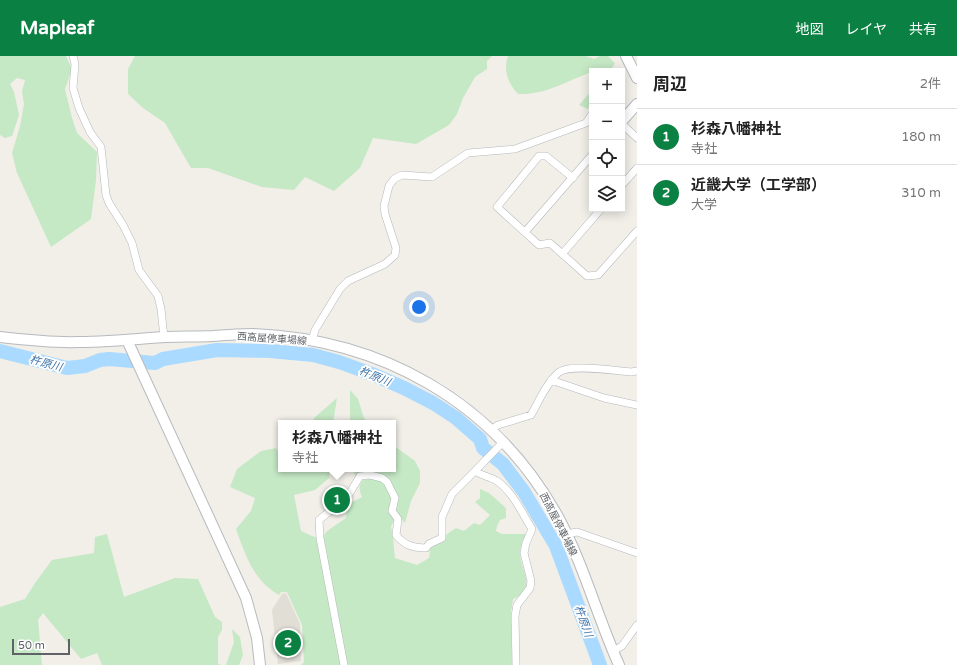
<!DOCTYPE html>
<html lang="ja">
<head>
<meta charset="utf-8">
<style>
  :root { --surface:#fff; --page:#f2f2f2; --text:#222; --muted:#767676; --line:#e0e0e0; --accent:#0b8043 }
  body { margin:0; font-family:"Varela Round","Noto Sans JP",sans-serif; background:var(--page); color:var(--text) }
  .controls { position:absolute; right:12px; top:12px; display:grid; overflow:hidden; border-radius:0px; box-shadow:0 2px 10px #0003 }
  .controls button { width:36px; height:36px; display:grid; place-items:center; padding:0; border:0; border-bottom:1px solid var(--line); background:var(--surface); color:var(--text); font:20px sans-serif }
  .scale { position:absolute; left:12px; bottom:10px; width:58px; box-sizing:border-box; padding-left:4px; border:2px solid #5f6368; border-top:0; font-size:11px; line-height:14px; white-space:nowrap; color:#5f6368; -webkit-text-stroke:3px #fff; paint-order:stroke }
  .you { position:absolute; left:419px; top:251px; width:14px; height:14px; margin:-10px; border:3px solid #fff; border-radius:50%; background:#1a73e8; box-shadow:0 0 0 6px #1a73e833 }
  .badge { display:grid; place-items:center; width:26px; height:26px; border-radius:50%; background:var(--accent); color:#fff; font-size:13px; font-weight:700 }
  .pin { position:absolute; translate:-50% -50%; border:2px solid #fff; box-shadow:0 1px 4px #0006 }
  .popup { position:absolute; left:278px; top:364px; width:118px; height:52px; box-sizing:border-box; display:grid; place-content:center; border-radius:0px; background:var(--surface); filter:drop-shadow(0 1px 3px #0005); font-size:13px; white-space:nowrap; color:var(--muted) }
  .popup b { font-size:15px; color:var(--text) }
  .popup::after { content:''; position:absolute; left:50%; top:100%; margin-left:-8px; border:8px solid transparent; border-top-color:var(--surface) }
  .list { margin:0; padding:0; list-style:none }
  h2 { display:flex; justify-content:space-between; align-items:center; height:52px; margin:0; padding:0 16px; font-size:17px }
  h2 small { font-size:13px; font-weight:400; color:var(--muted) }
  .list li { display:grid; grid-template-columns:26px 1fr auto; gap:12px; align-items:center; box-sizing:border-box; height:56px; padding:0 16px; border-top:1px solid var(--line) }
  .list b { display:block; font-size:15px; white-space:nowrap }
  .list p { margin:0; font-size:13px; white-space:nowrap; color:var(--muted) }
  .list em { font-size:13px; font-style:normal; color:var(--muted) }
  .icon { flex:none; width:22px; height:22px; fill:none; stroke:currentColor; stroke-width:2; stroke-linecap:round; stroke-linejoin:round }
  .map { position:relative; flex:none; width:637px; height:609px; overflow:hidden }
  header { display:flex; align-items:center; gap:24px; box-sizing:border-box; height:56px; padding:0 20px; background:var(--accent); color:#fff }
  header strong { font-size:19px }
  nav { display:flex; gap:22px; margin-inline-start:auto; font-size:14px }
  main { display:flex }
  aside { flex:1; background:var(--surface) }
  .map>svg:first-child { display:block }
  .education { fill:#e1ded6 }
  .green { fill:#c5e8c5 }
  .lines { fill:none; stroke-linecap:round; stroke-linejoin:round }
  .river { stroke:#aadaff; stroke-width:14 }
  .street-casing { stroke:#b5b8bc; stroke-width:8 }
  .secondary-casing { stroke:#b6babf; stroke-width:12 }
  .street { stroke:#fff; stroke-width:7 }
  .secondary { stroke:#fff; stroke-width:10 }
  .labels { text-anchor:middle; stroke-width:3.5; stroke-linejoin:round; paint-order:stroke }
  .street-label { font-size:10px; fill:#5f6368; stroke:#fff }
  .water-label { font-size:11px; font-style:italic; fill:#4174aa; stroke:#fff }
</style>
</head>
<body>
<header>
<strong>Mapleaf</strong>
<nav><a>地図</a><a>レイヤ</a><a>共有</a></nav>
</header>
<main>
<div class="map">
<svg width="637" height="609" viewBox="0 0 637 609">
  <rect width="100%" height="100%" fill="#f1efe8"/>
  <!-- education -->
  <path class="education" d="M 286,537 L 300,568 L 301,605 L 278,608 L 272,554 L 282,538 Z"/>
  <!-- green -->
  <path class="green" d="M 0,0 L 66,0 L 72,13 L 65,33 L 72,62 L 77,77 L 97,96 L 96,124 L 91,163 L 51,191 L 17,117 L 12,97 L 20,70 L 24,48 L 22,35 L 25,24 L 17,22 L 10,28 L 14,36 L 19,59 L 12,80 L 5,82 L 0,79 Z
    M 135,0 L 492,0 L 487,5 L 487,13 L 475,21 L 463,42 L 457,58 L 449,69 L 416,88 L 373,82 L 360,112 L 334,135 L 305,121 L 294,134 L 262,131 L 208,112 L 191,112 L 165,67 L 143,52 L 128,38 L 128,13 Z
    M 508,0 L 586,0 L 594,3 L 600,0 L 608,0 L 615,7 L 610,15 L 592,15 L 592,29 L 589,17 C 564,26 546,39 518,38 C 508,27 503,15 508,0 Z
    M 592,34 L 592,46 L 588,53 L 579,49 Z
    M 350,334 L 358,343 L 364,362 L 368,367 L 350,367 Z
    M 337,342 L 333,367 L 313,367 L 314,362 Z
    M 393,389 L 415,405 L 420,415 L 420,427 L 411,445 L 405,467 L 394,455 L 389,427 L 370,416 L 362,415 L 356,420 L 351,413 L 393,413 Z
    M 276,392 L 281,399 L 281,413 L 293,413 L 296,416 L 301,413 L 330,413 L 329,422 L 315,434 L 294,439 L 301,475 L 312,480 L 318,482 L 343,609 L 301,609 L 304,606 L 302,569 L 287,536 L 281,536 L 279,539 C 253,524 246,500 236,473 L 251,455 L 255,442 L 230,431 L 237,413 L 261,395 Z
    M 370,423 L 377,423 L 387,430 L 393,443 L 395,463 L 391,470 L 393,482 L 395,502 L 417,509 L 429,502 L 431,489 L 456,472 L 464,475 L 474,467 L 480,469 L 490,459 L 475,446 L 480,442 L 480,433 L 489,437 L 506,452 L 506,462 L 500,464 L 497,470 L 496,475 L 502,478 L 526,478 C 524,483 520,491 520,496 C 519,513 539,533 513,543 L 511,556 L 512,609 L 347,609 L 322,482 L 327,475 L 346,462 L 347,449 L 362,441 C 359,433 358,431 363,424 Z
    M 107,478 L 124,541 L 175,522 L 198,523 L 215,561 L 222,566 L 222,574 L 218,581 L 218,608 L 222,609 L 102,609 L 97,597 L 81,603 L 43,557 L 38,564 L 42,609 L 0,609 L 0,551 L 25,543 L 35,527 L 52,504 L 94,497 L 95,481 Z
    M 232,573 L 240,581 L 243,599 L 239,609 L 226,609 L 234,586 Z"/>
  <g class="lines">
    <!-- river -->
    <path class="river" d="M 0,295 L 67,312 L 85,310 L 100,304 L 109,303 L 155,307 L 163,303 L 217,294 L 270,295 L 313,299 L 339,306 L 372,318 L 404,332 L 433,347 L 456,362 L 480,383 L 483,392 L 503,408 L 524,436 L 556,490 L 600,609"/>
    <defs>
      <path id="street" d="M 73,0 L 75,8 L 73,32 L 79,52 L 90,76 L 101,91 L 106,139 L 109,147 L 123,169 L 132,187 L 139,214 L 158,240 L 161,253 L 164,282
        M 622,68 L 637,82
        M 573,122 L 546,100 L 539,100 L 497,151 L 539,189 L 550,187 L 587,220 L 598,219 L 637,175
        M 622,129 L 637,112
        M 525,176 L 592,99
        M 563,197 L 601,153
        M 312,285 L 315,274 L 340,233 L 348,225 L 385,208 L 395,199 L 396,192 L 385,158 L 384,150 L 389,130 L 394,123 L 402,119 L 432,121 L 468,97 L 515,93 L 586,67 L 592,58
        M 551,324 L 604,342 L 637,349
        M 491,374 L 498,369 L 531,359 C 539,345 546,328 558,317 C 569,307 616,315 631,316 L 637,315
        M 503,386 L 475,415 C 482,420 491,421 497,425 C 513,436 522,457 532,473 L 526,487 L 524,497 L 531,525 L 530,532 L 517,549 L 515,560 L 516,609
        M 566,478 L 577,476 L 637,497
        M 613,595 L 622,590 L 637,569
        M 344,609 L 320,482 L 319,464 L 330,455 L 342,450 L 360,420 L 370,419 L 382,422 L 387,426 L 395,442 L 392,455 L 398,463 L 396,479 C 404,489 413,492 426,492 L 429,488 L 442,482 L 442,461 L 452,438 L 475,415"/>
      <path id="secondary" d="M 626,0 L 637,22
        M 622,65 L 637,48
        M 0,281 C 26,284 52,287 79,286 C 102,286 126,284 150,282 C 171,280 192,281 213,280 C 226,279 239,278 252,278 C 381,283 493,345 557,459 C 583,506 597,560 619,609
        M 127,284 L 246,542 L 257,582 L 260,609"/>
    </defs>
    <!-- street casing -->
    <use href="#street" class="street-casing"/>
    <!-- secondary casing -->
    <use href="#secondary" class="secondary-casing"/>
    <!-- street -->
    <use href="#street" class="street"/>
    <!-- secondary -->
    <use href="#secondary" class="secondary"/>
  </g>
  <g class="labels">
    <!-- street labels -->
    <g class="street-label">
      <text transform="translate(272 282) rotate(4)" y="4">西高屋停車場線</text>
      <text transform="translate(559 468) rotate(63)" y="4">西高屋停車場線</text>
    </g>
    <!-- water labels -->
    <g class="water-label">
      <text transform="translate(46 307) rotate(15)" y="4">杵原川</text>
      <text transform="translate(375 320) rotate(22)" y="4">杵原川</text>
      <text transform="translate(584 565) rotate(70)" y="4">杵原川</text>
    </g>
  </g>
</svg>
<div class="controls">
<button>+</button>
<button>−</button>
<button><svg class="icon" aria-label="locate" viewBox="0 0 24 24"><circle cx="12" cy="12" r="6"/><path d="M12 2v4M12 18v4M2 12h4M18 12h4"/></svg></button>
<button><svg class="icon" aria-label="layers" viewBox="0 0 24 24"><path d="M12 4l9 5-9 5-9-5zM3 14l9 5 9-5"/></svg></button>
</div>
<div class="scale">50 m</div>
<div class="you"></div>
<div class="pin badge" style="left:337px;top:444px">1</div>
<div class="popup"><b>杉森八幡神社</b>寺社</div>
<div class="pin badge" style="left:288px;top:587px">2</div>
</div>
<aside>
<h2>周辺<small>2件</small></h2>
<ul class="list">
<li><span class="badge">1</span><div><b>杉森八幡神社</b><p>寺社</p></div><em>180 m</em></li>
<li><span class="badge">2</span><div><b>近畿大学（工学部）</b><p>大学</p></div><em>310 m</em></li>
</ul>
</aside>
</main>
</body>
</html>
